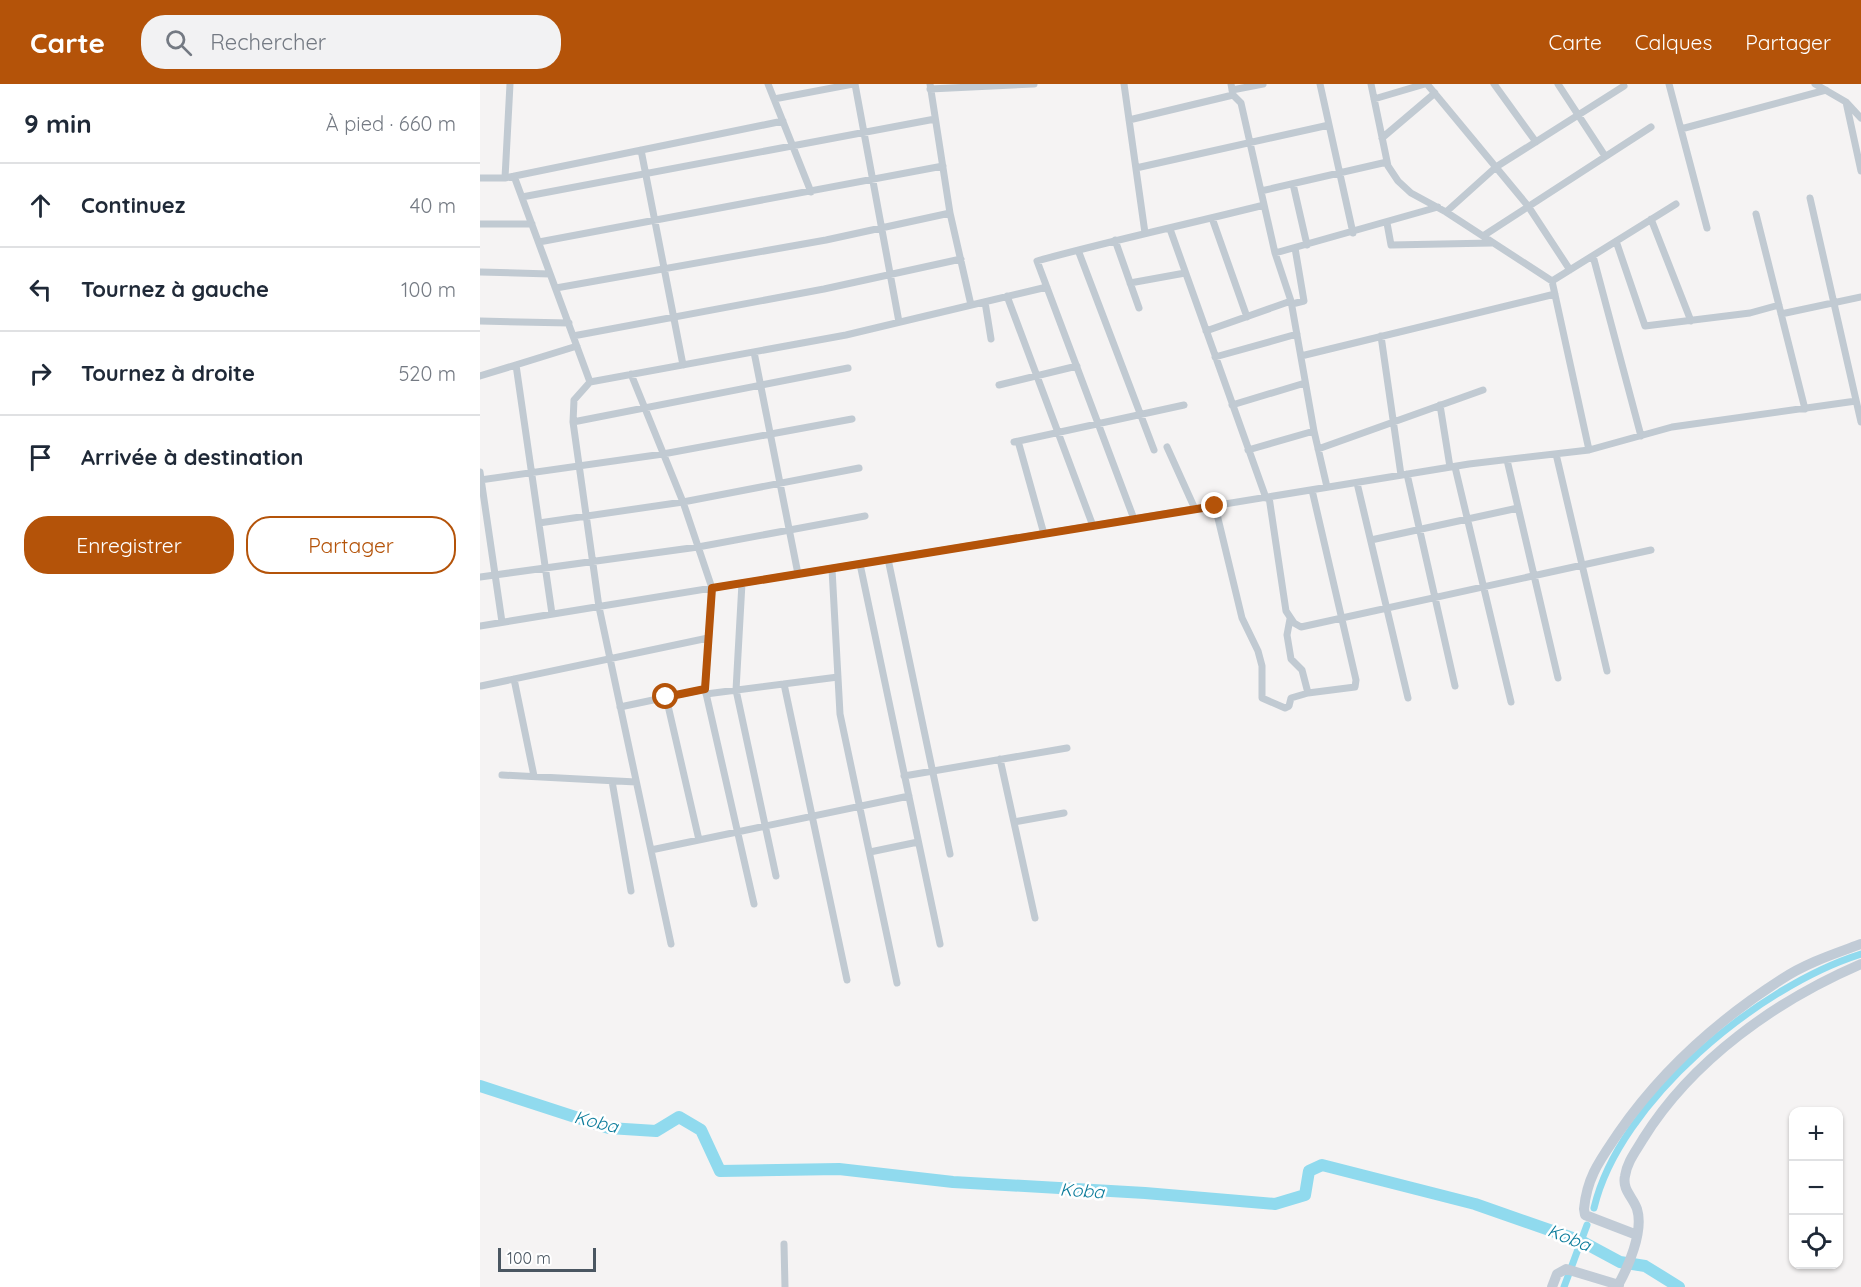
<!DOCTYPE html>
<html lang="fr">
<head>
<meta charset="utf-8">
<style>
  :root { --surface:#fff; --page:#f2f2f3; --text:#1f2937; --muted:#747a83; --line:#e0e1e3; --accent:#b45309 }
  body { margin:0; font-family:Quicksand,sans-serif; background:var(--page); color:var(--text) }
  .controls { position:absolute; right:18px; bottom:18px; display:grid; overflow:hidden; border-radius:12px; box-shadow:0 2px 4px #0004 }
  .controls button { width:54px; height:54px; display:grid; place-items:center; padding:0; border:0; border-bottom:2px solid var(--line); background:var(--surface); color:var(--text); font:30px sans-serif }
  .scale { position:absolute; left:18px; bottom:15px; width:98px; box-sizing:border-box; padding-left:6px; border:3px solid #4a5661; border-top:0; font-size:16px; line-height:21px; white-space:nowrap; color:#4a5661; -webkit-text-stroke:4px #fff; paint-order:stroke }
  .stop { position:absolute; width:18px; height:18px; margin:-14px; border:4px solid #b45309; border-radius:50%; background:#fff }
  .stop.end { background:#b45309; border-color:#fff; box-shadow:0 2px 6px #0008 }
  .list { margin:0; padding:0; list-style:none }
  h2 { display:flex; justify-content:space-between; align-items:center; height:78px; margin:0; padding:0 24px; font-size:26px }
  h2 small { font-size:20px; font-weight:400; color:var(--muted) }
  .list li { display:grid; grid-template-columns:39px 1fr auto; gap:18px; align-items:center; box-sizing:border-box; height:84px; padding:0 24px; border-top:2px solid var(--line) }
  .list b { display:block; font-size:22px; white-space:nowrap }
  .list em { font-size:20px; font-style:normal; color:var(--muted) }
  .actions { display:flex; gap:12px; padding:18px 24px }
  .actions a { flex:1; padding:14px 0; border:2px solid var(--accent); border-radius:24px; text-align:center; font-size:21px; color:var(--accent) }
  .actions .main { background:var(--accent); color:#fff }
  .icon { flex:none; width:33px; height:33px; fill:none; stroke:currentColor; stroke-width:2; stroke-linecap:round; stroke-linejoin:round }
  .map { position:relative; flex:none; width:1381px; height:1203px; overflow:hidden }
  header { display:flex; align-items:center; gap:36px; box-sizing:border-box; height:84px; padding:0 30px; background:var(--accent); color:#fff }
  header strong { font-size:28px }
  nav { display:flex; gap:33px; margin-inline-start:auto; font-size:21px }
  .search { width:420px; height:54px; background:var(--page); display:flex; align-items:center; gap:15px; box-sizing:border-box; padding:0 21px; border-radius:24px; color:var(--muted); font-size:22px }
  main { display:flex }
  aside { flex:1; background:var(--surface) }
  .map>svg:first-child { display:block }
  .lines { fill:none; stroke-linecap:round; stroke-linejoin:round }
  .canal { stroke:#90daee; stroke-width:7 }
  .river { stroke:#90daee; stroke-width:12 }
  .street { stroke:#c1cad2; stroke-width:7 }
  .secondary { stroke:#c1cbd6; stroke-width:10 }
  .route { stroke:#b45309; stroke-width:8 }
  .labels { text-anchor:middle; stroke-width:5; stroke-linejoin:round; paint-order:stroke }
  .water-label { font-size:18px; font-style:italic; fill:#0c7c9b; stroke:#fff }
</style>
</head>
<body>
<header>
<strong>Carte</strong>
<div class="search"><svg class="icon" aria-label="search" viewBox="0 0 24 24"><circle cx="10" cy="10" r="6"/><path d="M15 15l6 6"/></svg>Rechercher</div>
<nav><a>Carte</a><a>Calques</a><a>Partager</a></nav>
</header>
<main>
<aside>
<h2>9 min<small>À pied · 660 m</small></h2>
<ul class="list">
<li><svg class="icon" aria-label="ahead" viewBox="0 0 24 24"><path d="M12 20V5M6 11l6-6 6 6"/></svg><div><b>Continuez</b></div><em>40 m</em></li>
<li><svg class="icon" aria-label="left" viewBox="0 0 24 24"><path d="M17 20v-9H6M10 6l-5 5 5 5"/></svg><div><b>Tournez à gauche</b></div><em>100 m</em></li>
<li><svg class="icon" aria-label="right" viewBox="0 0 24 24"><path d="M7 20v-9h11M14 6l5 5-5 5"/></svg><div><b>Tournez à droite</b></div><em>520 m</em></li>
<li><svg class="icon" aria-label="arrive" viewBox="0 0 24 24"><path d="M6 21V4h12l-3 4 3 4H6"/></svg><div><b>Arrivée à destination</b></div></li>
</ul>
<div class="actions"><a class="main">Enregistrer</a><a>Partager</a></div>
</aside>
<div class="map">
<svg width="1381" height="1203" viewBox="0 0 1381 1203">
  <rect width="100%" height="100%" fill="#f5f3f3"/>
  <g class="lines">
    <!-- canal -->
    <path class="canal" d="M 1114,1124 C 1139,1017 1279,902 1381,870
      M 1084,1203 L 1107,1141"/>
    <!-- river -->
    <path class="river" d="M 0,1002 L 129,1044 L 176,1047 L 199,1033 L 221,1046 L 240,1087 L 359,1085 L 473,1098 L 665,1109 L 795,1120 L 825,1111 L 829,1087 L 842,1081 L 995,1120 L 1101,1157 L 1140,1178 L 1165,1182 L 1199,1203"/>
    <!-- street -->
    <path class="street" d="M 288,0 L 331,108
      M 375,0 L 419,238
      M 450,0 L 470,129 L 491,221
      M 644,0 L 665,149
      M 751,0 L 753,11 L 761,19 L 795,169 L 811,217 L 834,347 L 847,403
      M 840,0 L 873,149
      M 891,0 L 908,82 L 918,97 L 931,109 L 966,128 L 1072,197 L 1109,366
      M 947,0 L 1048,122 L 1090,186
      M 1014,0 L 1056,58
      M 1078,0 L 1125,72
      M 1189,0 L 1227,144
      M 1335,0 L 1366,18 L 1381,34
      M 450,5 L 554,0
      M 752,6 L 783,0
      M 294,15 L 373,0
      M 894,15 L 945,0
      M 1366,18 L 1381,87
      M 649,36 L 753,11
      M 1201,45 L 1346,6
      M 902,54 L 955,9
      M 161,66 L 203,281
      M 656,84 L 849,41
      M 34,92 L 110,298
      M 0,94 L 25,94 L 303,37
      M 25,94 L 30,0
      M 813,100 L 827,161
      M 781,107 L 907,78
      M 42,113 L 455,35
      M 1330,114 L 1381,338
      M 966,128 L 1016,83 L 1144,2
      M 1276,130 L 1325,325
      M 732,134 L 767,233
      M 1171,135 L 1211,237
      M 907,139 L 911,161 L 1012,159
      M 0,140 L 52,140
      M 690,145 L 786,414
      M 1003,152 L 1171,43
      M 635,156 L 659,224
      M 1136,157 L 1165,242 L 1270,229 L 1299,221
      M 59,158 L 463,82
      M 598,166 L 674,366
      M 795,169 L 958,123
      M 1113,172 L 1161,352
      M 0,188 L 70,190
      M 1072,197 L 1196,120
      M 650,199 L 705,189
      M 76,204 L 346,156 L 470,129
      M 527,212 L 613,442
      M 505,218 L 511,255
      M 812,220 L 824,217 L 815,164
      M 1301,230 L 1381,213
      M 0,237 L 89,239
      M 726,247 L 811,217
      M 93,252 L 344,205 L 481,175
      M 901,252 L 921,391
      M 274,268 L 318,490
      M 821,272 L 1075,210
      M 735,273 L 817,250
      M 36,281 L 72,530
      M 151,290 L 203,418 L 232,504 L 225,605 L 274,820
      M 0,292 L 97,262
      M 519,301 L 597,282
      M 752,321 L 825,299
      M 960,321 L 970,383
      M 93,338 L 368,284
      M 538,357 L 564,450
      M 534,358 L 704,321
      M 687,363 L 715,425
      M 838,365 L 1003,306
      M 768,366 L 834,347
      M 1076,370 L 1127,587
      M 1027,376 L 1078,594
      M 975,383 L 1031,618
      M 0,388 L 22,538
      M 927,390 L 975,602
      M 0,396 L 183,370 L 372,335
      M 877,399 L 928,614
      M 789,413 L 806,527 L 814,539 L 821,543 L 1171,466
      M 735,422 L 762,534 L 778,567 L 782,582 L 782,614 L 805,624 L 809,622 L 811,614 L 828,609
      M 654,435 L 557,177 C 633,156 709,140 784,121
      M 59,439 L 203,418 L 379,384
      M 891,456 L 1038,424
      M 408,475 L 470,770
      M 380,480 L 460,860
      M 352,485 L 360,630 L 417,899
      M 0,493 L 218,463 L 385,432
      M 262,499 L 256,606 L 296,792
      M 810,535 L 807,551 L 811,575 L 822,586 L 828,609 L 875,603 L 876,596 L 832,406
      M 0,542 L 989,380 L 1109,366 L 1192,343 L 1376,317
      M 34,595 L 54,692
      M 304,600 L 367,896
      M 1,602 L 228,554
      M 226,610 L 358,593
      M 186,613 L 219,756
      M 140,623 L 225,605
      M 520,675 L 555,834
      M 22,691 L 156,698
      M 424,692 L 587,664
      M 132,697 L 151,807
      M 534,738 L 584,729
      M 171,766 L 429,712
      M 390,768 L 438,758
      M 191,860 L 119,523 L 93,338 L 94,316 L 110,298 L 366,251 L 567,203
      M 304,1160 L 305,1203"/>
    <!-- secondary -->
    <path class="secondary" d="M 1157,1151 L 1105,1131 L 1104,1125 C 1107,1092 1121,1075 1139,1048 C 1182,986 1238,936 1302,895 C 1326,879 1354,870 1381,860
      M 1072,1203 L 1077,1190 L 1086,1185 L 1139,1201
      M 1137,1203 C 1148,1184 1164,1147 1157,1125 C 1153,1113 1142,1106 1145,1092 C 1147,1078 1156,1067 1163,1055 C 1212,976 1297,916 1381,880"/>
  </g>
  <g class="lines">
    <!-- route -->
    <path class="route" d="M 186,613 L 225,605 L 232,504 L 735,422"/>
  </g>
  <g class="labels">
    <!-- water labels -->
    <g class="water-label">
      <text transform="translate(116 1038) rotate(14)" y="6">Koba</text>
      <text transform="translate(602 1107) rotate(4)" y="6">Koba</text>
      <text transform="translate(1089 1154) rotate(22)" y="6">Koba</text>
    </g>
  </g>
</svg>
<div class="controls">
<button>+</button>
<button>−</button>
<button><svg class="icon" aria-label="locate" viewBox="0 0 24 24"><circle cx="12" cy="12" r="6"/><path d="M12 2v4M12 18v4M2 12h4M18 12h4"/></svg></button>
</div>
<div class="scale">100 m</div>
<div class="stop" style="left:186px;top:613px"></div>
<div class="stop end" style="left:735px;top:422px"></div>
</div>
</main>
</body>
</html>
